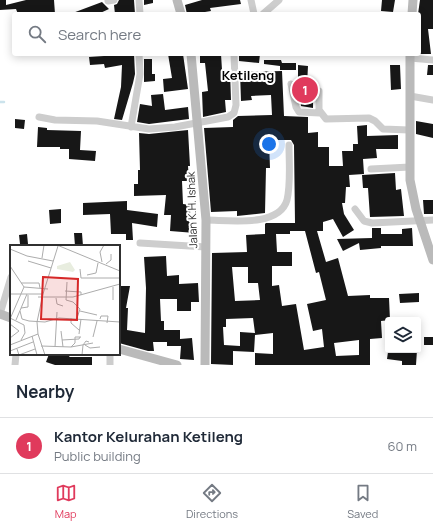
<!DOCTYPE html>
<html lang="en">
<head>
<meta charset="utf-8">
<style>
  :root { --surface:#fff; --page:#f6f6f7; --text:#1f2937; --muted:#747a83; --line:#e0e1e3; --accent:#e03a5c }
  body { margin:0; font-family:Manrope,sans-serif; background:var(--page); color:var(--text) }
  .controls { position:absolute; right:12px; bottom:12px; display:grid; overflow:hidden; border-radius:4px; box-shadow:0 2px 10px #0003 }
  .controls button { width:36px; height:36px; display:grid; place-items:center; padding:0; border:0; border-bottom:1px solid var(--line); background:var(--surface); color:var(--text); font:20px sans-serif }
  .you { position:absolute; left:269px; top:144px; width:14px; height:14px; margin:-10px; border:3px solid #fff; border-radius:50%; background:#1a73e8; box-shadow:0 0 0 6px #1a73e833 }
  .badge { display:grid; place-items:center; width:26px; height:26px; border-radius:50%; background:var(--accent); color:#fff; font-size:13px; font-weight:700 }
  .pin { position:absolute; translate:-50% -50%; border:2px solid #fff; box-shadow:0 1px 4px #0006 }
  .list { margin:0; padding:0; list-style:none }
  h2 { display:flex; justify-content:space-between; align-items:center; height:52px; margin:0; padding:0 16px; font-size:17px }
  h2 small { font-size:13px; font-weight:400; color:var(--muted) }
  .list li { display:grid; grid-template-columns:26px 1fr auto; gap:12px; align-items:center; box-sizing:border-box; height:56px; padding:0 16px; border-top:1px solid var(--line) }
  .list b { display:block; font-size:15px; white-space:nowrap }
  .list p { margin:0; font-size:13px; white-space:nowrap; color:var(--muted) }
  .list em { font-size:13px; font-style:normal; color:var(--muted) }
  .icon { flex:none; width:22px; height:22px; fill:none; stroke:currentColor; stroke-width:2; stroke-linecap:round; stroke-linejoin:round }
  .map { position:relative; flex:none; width:433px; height:365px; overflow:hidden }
  .search { position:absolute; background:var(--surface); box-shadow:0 2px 10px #0003; left:12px; right:12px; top:12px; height:44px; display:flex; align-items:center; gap:10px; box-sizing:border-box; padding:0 14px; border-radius:4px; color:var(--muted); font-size:15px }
  .sheet { height:108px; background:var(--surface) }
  nav { display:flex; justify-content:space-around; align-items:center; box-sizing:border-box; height:56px; border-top:1px solid var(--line); background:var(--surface); font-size:11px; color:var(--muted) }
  nav a { display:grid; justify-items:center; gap:2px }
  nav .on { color:var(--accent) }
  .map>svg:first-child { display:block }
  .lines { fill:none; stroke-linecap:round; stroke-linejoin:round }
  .stream { stroke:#cce3ec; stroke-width:2.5 }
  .building { fill:#171717; fill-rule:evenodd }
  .street { stroke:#cdcdcd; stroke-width:7 }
  .secondary { stroke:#bababa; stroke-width:9 }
  .labels { text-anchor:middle; stroke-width:4; stroke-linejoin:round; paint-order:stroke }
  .street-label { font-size:11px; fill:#303030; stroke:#fff }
  .quarter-label { font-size:13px; font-weight:bold; fill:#000; stroke:#fff }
  .inset-road { fill:none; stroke:#acacac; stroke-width:1 }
  .view { fill:#d62828; fill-opacity:0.15; stroke:#d62828; stroke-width:2 }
  .inset-edge { fill:none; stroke:#303030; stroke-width:2 }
</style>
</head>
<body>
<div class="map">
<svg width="433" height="365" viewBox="0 0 433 365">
  <rect width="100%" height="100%" fill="#fff"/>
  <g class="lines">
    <!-- stream -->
    <path class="stream" d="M 0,102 L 4,102"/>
  </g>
  <!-- building -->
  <path class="building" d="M 0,0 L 6,0 L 6,5 L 26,0 L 54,0 L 55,14 L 18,14 L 16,9 L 0,10 Z
    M 119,0 L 134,0 L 135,14 L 115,14 L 114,5 L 117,4 Z
    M 144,0 L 153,0 L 153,3 L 144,5 Z
    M 202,0 L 240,0 L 241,4 L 210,8 L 211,11 L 205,12 L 205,14 L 187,14 L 185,5 Z
    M 382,0 L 395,0 L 393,12 L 381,11 Z
    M 420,0 L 433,0 L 433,29 L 428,29 L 431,54 L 419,54 L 418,14 Z
    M 102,2 L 109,9 L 98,14 L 70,14 Z
    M 103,54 L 134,54 L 135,74 L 133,83 L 122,120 L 114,119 L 121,87 L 122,65 L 105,68 L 104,64 L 90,65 L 89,57 L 104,56 Z
    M 168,54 L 183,54 L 188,89 L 164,92 L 163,79 L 172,78 Z
    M 201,54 L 221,54 L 222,70 L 230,70 L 231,100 L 225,100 L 226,112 L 203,117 L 202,92 L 208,91 L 205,63 L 200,63 L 200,55 Z
    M 239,54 L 260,54 L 259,63 L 239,61 Z
    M 144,59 L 152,59 L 152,74 L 155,74 L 155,81 L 144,82 Z
    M 264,60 L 281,60 L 282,63 L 296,63 L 296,70 L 280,70 L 280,66 L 264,64 Z
    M 298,65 L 308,66 L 307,85 L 313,85 L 313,108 L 301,106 L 301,96 L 299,96 L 298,92 Z
    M 390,65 L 400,65 L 401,89 L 391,90 Z
    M 428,65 L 433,65 L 433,75 L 427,75 Z
    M 282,71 L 284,116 L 308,117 L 308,133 L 318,132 L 318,147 L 329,147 L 329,166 L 343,166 L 342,151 L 353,151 L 353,144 L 358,144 L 357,126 L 367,125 L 367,136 L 398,135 L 398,149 L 376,149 L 377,158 L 363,159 L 364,174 L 349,175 L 350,187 L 346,187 L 345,203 L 342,203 L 344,214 L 354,230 L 343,237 L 333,219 L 323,222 L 323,231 L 317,231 L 326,262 L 338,258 L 348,296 L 370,295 L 370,298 L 389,298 L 390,320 L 381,321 L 382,338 L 370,339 L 370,365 L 255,365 L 255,353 L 273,354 L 273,333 L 255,335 L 254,352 L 233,351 L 233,365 L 211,364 L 212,253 L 247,252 L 246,235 L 265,234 L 265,224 L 266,223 L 295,223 L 294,145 L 291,140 L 269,140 L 270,168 L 266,168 L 265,213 L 237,216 L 237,211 L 211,212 L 204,128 L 233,127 L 233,120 L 238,116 L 272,115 L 271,95 L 251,96 L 252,100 L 241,101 L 240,72 ZM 290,231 L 305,231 L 316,273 L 319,272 L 326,300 L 307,304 L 313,331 L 322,329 L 324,347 L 304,350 L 296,304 L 282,306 L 279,285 L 272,286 L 272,266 L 292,266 L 292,252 L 277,252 L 276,234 L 290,234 ZM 232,267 L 248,267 L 248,283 L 258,283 L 260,300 L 235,301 ZM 253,318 L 255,333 L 240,332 L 240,346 L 224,345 L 223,327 L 226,327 L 226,319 ZM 359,340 L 359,355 L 336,356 L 334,343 Z
    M 163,94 L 165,110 L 188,107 L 189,119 L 149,124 L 137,122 L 140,104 L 152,106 L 151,95 Z
    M 15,119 L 25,120 L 24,129 L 15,128 Z
    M 416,121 L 433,124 L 433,138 L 416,134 Z
    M 38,127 L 47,128 L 47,130 L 81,131 L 80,150 L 96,151 L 95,161 L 69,159 L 69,149 L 60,149 L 60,147 L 37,147 Z
    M 188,130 L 190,166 L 188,166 L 189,181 L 182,181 L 183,204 L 191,205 L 189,222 L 196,223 L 195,233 L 170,231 L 171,215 L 164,215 L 166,195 L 134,196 L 134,184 L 138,184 L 138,170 L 140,170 L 139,133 L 149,134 Z
    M 395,173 L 396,190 L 401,189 L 404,216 L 370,217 L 368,188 L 363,188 L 362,175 Z
    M 423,200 L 433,200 L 433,214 L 424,214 Z
    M 127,201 L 127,210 L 158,214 L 157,227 L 132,223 L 133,240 L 126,240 L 126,234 L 111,234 L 110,214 L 83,215 L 83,203 Z
    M 61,209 L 61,223 L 50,224 L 49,210 Z
    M 372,228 L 381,228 L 381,234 L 402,234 L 402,229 L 412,228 L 413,246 L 381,246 L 381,248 L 360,250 L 359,243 L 343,251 L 337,239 L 372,238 Z
    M 74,233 L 82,233 L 83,246 L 75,246 Z
    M 27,234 L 28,244 L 20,244 L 19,235 Z
    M 166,256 L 167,276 L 179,275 L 179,284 L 198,283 L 199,302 L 191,302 L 191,311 L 177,311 L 177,299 L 160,299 L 161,321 L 164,321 L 164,330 L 180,330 L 180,339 L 192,338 L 194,360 L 180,359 L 181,346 L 167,346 L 167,342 L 153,342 L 154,351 L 148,351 L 119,343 L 119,286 L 130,286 L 126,308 L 128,308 L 127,330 L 145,333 L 146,288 L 144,257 Z
    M 419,293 L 419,302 L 400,303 L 399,294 Z
    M 424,337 L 433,337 L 433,345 L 424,345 Z
    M 401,350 L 417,350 L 416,365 L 402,365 L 402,361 L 387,359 L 388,352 L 401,353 Z
    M 49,354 L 71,354 L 69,357 L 92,357 L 92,365 L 55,365 L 46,362 Z"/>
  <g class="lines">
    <!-- street -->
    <path class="street" d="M 139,0 L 140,14
      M 251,0 L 254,14
      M 108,1 L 114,0
      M 263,14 L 279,0
      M 410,58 L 433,60
      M 291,84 L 296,107 L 299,112 L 320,113
      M 319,91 L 319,110 L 326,119 L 369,118 L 375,121 L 383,129 L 409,130
      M 410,96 L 433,100
      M 39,117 L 55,120 L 97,121 L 149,129 L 175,127 L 228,117 L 234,113 L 236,105 L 234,54
      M 131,127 L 140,74 L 139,54
      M 371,169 L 410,167
      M 355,209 L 364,221 L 372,223 L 433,220
      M 206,220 C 228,220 279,228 287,200 C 291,183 289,163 289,145
      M 140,243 L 206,247
      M 0,314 L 11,277
      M 15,365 L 16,354
      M 110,365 L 110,354"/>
    <!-- secondary -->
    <path class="secondary" d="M 177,0 L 181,14
      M 412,14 L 413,0
      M 191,54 L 206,220 L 205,365
      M 410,54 L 410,180 L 416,209 L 433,260
      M 0,314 L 11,318
      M 119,349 L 177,365"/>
  </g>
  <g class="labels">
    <!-- street labels -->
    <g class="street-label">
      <text transform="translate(192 210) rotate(-92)" y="4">Jalan K.H. Ishak</text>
    </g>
    <!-- quarter labels -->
    <g class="quarter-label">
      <text x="248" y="80">Ketileng</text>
    </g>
  </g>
  <!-- overview -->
  <g transform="translate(10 245)">
    <rect width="110" height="110" fill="#fff"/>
    <path d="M 60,17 L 65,25 L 63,27 L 47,24 L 47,21 Z" fill="#e8eddf"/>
    <path class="inset-road" d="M 47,0 L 110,26M 0,4 L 17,11 L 43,16M 32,13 L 34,0M 18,16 L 41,23M 92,17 L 90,7 L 94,0M 96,19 L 101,15 L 101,9M 0,21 L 14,42M 70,24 L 71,33 L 110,33M 77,30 L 86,28 L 88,18M 57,37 L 56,55 L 63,57 L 70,64 L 67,73M 11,38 L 29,38 L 30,43M 14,42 L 38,44M 103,42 L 103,55M 55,46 L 71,47 L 71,50M 0,49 L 33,49M 28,52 L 63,52 L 110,39M 46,53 L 47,59 L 53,61M 11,63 L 18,62 L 18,50M 10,66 L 12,74 L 19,76 L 35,77 L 49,73 L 110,77M 70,66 L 87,70M 0,73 L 14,80 L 15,88 L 11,95M 61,73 L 61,78 L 69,85M 0,74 L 14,42M 90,74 L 91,71 L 98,71 L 97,78M 6,75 L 17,49M 0,79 L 9,86 L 0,93M 51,86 L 53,102M 69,89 L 71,74M 22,91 L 27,110M 83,92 L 87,76M 52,95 L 69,94 L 70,92M 0,100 L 28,89M 75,100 L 80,103 L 90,102M 31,101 L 61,102 L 65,98 L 65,92 L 71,92M 45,102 L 47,67M 61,102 L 83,98M 7,104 L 9,110 L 25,104M 0,106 L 23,97M 35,110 L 28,89 L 27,77 L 33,49 L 48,1M 72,110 L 73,100 L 76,96 L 79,97"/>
    <path class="view" d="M 33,32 L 68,34 L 67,75 L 31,74 Z"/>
    <rect width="110" height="110" class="inset-edge"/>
  </g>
</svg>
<div class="controls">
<button><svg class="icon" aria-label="layers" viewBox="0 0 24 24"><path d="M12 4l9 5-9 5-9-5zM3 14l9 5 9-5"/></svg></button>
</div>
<div class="you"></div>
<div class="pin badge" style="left:305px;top:90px">1</div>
<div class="search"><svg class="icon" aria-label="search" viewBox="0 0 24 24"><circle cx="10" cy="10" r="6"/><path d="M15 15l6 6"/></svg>Search here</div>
</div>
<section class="sheet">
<h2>Nearby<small></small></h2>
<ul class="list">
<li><span class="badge">1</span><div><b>Kantor Kelurahan Ketileng</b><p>Public building</p></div><em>60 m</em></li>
</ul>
</section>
<nav>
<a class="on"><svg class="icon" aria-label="map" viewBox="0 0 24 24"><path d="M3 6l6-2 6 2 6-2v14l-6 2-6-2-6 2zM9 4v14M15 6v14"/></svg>Map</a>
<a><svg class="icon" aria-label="directions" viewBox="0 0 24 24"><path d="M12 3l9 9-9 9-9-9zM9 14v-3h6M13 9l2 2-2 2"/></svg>Directions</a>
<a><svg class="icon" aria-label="saved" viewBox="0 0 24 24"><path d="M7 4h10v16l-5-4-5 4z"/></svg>Saved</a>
</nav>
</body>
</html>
